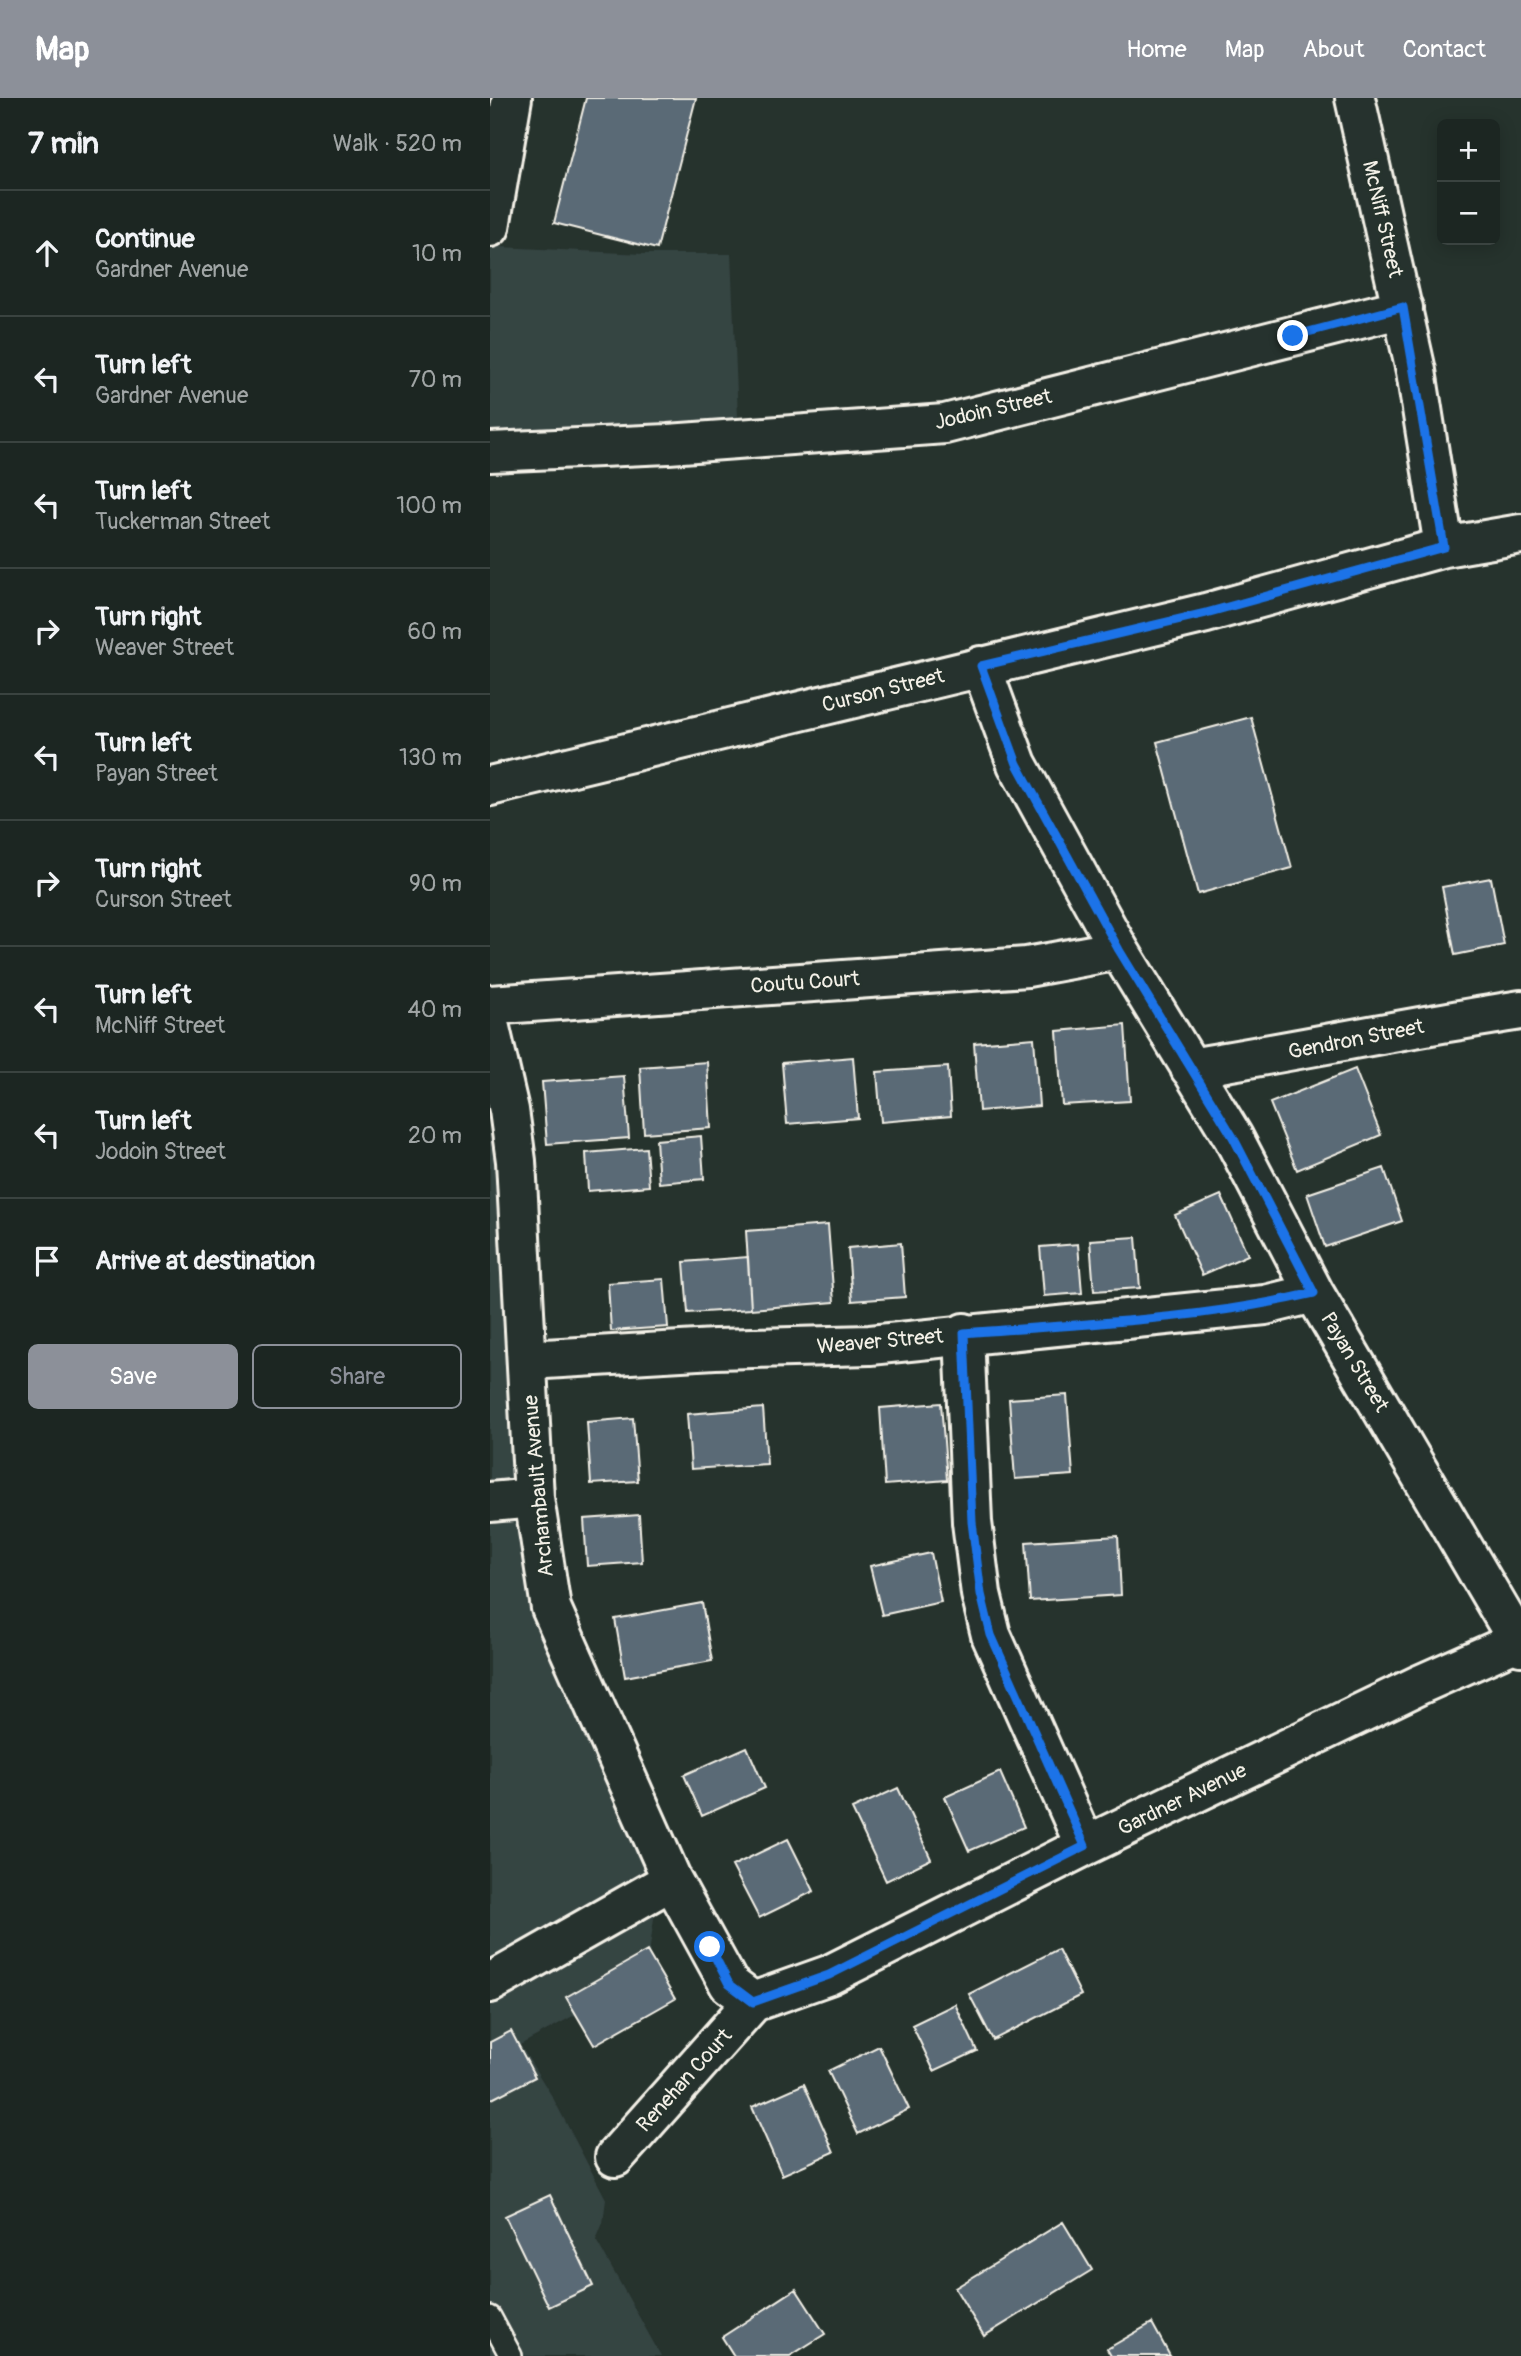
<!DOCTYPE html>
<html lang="en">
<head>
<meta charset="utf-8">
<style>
  :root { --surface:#1c2622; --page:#29322f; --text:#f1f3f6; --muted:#a0a5a5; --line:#3a4340; --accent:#8c9099 }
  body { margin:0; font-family:Pangolin,sans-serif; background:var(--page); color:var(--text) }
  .controls { position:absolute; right:21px; top:21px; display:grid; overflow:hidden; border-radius:10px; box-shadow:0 4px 18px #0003 }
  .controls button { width:63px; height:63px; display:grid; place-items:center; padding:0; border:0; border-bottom:2px solid var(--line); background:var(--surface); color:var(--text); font:35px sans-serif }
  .stop { position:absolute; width:21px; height:21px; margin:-16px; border:5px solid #1a73e8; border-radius:50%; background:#fff }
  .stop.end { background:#1a73e8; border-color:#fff; box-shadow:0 2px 7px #0008 }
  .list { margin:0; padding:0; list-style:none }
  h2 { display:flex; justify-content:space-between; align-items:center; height:91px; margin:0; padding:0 28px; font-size:30px }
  h2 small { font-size:23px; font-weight:400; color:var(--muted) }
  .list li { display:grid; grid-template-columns:46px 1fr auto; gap:21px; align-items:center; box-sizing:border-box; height:126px; padding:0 28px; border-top:2px solid var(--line) }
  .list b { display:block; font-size:26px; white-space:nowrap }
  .list p { margin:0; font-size:23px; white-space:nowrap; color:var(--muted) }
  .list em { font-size:23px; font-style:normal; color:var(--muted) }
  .actions { display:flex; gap:14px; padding:21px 28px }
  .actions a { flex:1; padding:16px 0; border:2px solid var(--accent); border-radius:10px; text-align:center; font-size:24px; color:var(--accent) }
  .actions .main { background:var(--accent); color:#fff }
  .icon { flex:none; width:38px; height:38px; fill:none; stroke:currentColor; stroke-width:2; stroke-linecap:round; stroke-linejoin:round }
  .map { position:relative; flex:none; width:1031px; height:2258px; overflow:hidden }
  header { display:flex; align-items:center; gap:42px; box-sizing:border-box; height:98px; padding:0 35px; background:var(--accent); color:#fff }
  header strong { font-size:33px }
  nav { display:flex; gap:38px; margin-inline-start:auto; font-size:24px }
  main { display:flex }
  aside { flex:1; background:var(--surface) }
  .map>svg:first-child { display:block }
  .built { fill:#364443 }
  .building { fill:#5a6a76; stroke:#f4f1e8; stroke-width:2 }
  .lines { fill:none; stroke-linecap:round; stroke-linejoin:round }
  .lane-casing { stroke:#f4f1e8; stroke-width:26 }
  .street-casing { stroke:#f4f1e8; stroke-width:44 }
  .lane { stroke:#26332d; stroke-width:21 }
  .street { stroke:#26332d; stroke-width:38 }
  .route { stroke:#1a73e8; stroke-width:9 }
  .labels { text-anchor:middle; stroke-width:5; stroke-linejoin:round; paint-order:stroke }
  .street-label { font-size:21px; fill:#f4f1e8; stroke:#26332d }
</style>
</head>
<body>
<header>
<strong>Map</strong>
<nav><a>Home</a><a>Map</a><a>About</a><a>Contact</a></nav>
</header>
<main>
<aside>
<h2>7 min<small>Walk · 520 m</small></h2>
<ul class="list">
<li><svg class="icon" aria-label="ahead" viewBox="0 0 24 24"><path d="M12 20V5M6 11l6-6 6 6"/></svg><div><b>Continue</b><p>Gardner Avenue</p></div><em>10 m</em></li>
<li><svg class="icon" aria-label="left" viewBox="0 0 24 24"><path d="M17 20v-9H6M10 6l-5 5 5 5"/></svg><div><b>Turn left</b><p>Gardner Avenue</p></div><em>70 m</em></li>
<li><svg class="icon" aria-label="left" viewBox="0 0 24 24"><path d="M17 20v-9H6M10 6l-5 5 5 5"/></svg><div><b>Turn left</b><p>Tuckerman Street</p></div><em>100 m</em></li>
<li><svg class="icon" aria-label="right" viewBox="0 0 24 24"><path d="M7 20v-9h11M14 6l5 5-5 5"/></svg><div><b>Turn right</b><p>Weaver Street</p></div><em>60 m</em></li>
<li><svg class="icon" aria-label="left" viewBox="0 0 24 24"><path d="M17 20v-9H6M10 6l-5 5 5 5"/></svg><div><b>Turn left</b><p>Payan Street</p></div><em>130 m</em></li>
<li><svg class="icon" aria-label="right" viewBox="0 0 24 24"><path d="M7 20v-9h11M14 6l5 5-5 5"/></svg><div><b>Turn right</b><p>Curson Street</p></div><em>90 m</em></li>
<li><svg class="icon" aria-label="left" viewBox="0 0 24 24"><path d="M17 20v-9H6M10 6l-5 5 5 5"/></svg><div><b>Turn left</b><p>McNiff Street</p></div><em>40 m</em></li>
<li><svg class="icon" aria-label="left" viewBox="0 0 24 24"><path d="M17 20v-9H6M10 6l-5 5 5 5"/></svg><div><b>Turn left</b><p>Jodoin Street</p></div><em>20 m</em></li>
<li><svg class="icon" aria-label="arrive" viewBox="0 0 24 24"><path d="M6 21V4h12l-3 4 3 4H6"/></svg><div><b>Arrive at destination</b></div></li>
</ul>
<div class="actions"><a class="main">Save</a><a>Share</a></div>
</aside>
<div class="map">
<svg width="1031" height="2258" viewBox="0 0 1031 2258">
  <rect width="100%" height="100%" fill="#26332d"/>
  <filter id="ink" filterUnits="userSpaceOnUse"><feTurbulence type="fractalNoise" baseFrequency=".0143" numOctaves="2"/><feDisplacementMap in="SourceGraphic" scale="14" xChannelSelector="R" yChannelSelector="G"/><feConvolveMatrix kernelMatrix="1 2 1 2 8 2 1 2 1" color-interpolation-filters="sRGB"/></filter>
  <g filter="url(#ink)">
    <!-- built -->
    <path class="built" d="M 0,0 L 29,0 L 10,149 L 153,156 L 241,156 L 249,343 L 0,358 Z
      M 0,937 L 38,1389 L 177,1780 L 166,1806 L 156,1878 L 30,1947 L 63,2000 L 116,2101 L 113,2125 L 106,2142 L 171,2258 L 0,2258 Z"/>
    <!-- building -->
    <path class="building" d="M 96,0 L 206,0 L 167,151 L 64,125 Z
      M 761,619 L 802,770 L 708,796 L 667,644 Z
      M 1001,780 L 1014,847 L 965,857 L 952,789 Z
      M 635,927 L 640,1003 L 572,1007 L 567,933 Z
      M 544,940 L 549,1008 L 489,1013 L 484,945 Z
      M 363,959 L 368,1020 L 297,1026 L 292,965 Z
      M 217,964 L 221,1030 L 154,1035 L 150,969 Z
      M 458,969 L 461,1018 L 391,1024 L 387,974 Z
      M 865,971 L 891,1037 L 807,1072 L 780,1005 Z
      M 134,978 L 139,1040 L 57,1046 L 52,984 Z
      M 211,1038 L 214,1081 L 169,1085 L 166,1042 Z
      M 156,1050 L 159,1088 L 98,1093 L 96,1055 Z
      M 894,1070 L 912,1123 L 835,1149 L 817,1096 Z
      M 731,1097 L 758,1157 L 712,1177 L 685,1117 Z
      M 338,1127 L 344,1204 L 261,1211 L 256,1133 Z
      M 646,1139 L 650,1190 L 604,1193 L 600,1142 Z
      M 411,1145 L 415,1199 L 362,1203 L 358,1150 Z
      M 588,1146 L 592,1195 L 554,1198 L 550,1149 Z
      M 258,1159 L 261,1211 L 198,1215 L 194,1164 Z
      M 174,1181 L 178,1229 L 121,1233 L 118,1185 Z
      M 577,1297 L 583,1377 L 525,1381 L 519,1301 Z
      M 451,1305 L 457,1382 L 395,1387 L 390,1310 Z
      M 273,1310 L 277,1366 L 201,1371 L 197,1316 Z
      M 143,1320 L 148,1383 L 101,1386 L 97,1324 Z
      M 149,1417 L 152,1464 L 97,1468 L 94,1421 Z
      M 628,1438 L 631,1497 L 540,1503 L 536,1444 Z
      M 441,1455 L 451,1504 L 392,1517 L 380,1468 Z
      M 212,1505 L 222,1563 L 135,1579 L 125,1521 Z
      M 257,1649 L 275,1690 L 212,1718 L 194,1677 Z
      M 510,1674 L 534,1729 L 479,1753 L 455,1699 Z
      M 408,1690 L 441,1761 L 396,1783 L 362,1711 Z
      M 298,1741 L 324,1793 L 269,1820 L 242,1768 Z
      M 568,1851 L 591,1897 L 503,1942 L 479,1896 Z
      M 157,1853 L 185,1901 L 104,1947 L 76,1899 Z
      M 465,1906 L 487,1953 L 444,1973 L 422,1927 Z
      M 21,1933 L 45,1979 L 0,2002 L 0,1944 Z
      M 389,1948 L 419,2011 L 368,2036 L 338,1973 Z
      M 314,1986 L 344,2054 L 292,2077 L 262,2009 Z
      M 60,2097 L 103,2188 L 59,2209 L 15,2118 Z
      M 573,2124 L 602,2172 L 494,2238 L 465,2190 Z
      M 306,2191 L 335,2236 L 300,2258 L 244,2258 L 232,2239 Z
      M 662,2225 L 680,2258 L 621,2258 L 617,2251 Z"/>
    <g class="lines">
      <defs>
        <path id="lane" d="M 0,2219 L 21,2258"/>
        <path id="street" d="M 865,0 L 926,273 L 954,449
          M 0,129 L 22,0
          M 0,354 L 178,346 L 455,326 L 913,210
          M 491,568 L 527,666 L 629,852 L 743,1039 L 824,1195 L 1031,1548
          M 0,688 L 716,515 L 954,449 L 1031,436
          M 0,907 L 537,869 L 629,852
          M 0,930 L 19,1012 L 26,1063 L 44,1400 L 61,1510 L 182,1782 L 239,1886 L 263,1904 L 339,1877 L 595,1748 L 929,1587 L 1028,1543
          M 700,970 C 811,952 920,929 1031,912
          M 474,1235 L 482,1424 L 491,1496 L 501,1537 L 595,1748
          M 38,1262 L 225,1251 L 380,1247 L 775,1207 L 824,1195
          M 0,1404 L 44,1400
          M 0,1885 L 182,1782
          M 125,2059 L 263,1904"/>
      </defs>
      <!-- lane casing -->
      <use href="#lane" class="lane-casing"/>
      <!-- street casing -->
      <use href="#street" class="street-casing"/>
      <!-- lane -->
      <use href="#lane" class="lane"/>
      <!-- street -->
      <use href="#street" class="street"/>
    </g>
  </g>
  <g class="lines" filter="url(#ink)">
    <!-- route -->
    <path class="route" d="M 220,1849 L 239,1886 L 263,1904 L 339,1877 L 595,1748 L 501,1537 L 491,1496 L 482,1424 L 474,1235 C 591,1226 710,1222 824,1195 L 743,1039 L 629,852 L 527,666 L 491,568 L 716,515 L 954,449 L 913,209 L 803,238"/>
  </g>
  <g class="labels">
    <!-- street labels -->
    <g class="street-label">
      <text transform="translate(893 121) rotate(77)" y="7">McNiff Street</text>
      <text transform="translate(503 311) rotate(-13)" y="7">Jodoin Street</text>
      <text transform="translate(393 592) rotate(-14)" y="7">Curson Street</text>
      <text transform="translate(315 884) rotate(-4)" y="7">Coutu Court</text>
      <text transform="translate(866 941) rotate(-11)" y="7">Gendron Street</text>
      <text transform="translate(390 1243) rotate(-5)" y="7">Weaver Street</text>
      <text transform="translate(865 1264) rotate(59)" y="7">Payan Street</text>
      <text transform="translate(48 1388) rotate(-95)" y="7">Archambault Avenue</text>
      <text transform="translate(692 1701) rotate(-26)" y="7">Gardner Avenue</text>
      <text transform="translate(194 1982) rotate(-48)" y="7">Renehan Court</text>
    </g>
  </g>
</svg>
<div class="controls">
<button>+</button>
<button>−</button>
</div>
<div class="stop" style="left:220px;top:1849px"></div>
<div class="stop end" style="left:803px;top:238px"></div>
</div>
</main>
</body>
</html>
